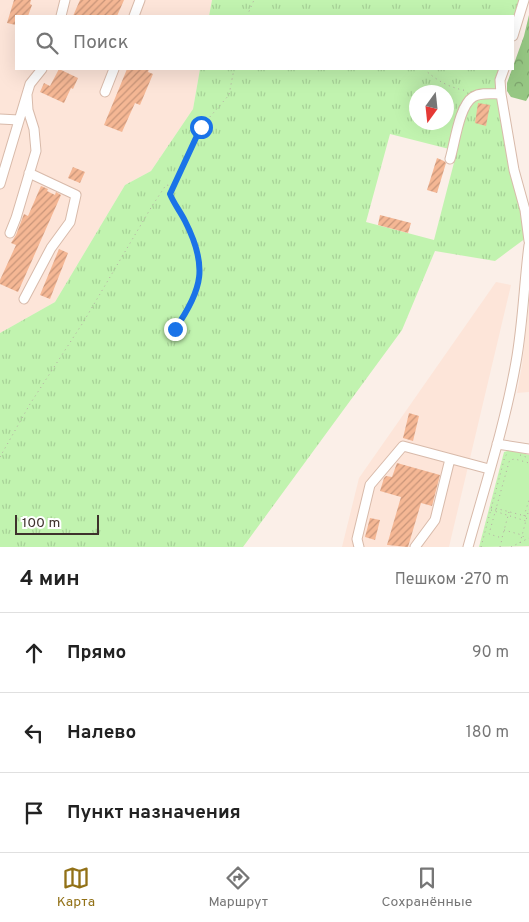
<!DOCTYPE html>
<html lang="ru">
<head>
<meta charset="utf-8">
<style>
  :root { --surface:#fff; --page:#f2f2f2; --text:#222; --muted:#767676; --line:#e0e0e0; --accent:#927117 }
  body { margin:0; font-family:Overpass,sans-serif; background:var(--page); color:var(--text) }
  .compass { position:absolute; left:409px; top:85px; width:45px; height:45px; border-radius:50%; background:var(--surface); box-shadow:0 5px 20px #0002; rotate:195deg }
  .scale { position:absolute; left:15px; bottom:12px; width:84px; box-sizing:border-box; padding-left:5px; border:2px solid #3e322c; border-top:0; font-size:14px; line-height:18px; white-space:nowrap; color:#3e322c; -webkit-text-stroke:4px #fff; paint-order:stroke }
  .stop { position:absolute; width:15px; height:15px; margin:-11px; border:4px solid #1a73e8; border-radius:50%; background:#fff }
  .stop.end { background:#1a73e8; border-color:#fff; box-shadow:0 1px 5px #0008 }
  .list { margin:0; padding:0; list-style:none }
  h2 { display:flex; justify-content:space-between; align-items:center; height:65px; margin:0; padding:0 20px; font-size:21px }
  h2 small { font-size:16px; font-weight:400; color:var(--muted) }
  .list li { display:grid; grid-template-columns:32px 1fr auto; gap:15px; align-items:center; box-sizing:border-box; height:80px; padding:0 20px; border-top:1px solid var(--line) }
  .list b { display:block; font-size:19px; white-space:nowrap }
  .list em { font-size:16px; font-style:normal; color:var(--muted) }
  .icon { flex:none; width:28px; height:28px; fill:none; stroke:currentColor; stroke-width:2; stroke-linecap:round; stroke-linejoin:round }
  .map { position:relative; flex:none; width:529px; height:547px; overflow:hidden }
  .search { position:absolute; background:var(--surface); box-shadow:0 5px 20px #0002; left:15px; right:15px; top:15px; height:55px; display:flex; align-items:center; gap:12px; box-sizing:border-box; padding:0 18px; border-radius:0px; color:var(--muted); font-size:19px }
  .sheet { height:305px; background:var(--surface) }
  nav { display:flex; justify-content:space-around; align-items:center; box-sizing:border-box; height:70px; border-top:1px solid var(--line); background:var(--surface); font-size:14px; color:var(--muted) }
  nav a { display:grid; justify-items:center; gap:2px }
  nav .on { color:var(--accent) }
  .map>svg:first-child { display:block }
  .built { fill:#fde5d9 }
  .grass { fill:url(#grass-tufts); fill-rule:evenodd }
  .forest { fill:url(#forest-crowns) }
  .garden { fill:#c1f3af }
  .building { fill:url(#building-hatch) }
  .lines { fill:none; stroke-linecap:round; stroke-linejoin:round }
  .minor-casing { stroke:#d8baaa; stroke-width:11 }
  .path { stroke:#b5a9a2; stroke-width:1; stroke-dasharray:1 4; stroke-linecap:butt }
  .minor { stroke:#fff; stroke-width:9 }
  .route { stroke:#1a73e8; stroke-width:6 }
</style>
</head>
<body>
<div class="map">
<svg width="529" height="547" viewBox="0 0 529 547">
  <defs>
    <pattern id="grass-tufts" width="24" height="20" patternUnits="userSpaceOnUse" patternTransform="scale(1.25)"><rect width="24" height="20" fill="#c1f3af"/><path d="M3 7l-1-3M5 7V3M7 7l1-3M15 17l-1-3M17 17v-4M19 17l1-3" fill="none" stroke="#a7d197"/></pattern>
    <pattern id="forest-crowns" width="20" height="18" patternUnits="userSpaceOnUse" patternTransform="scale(1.25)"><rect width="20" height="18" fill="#96c783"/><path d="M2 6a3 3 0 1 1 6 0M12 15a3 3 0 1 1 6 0" fill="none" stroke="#7ca26b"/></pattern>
    <pattern id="building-hatch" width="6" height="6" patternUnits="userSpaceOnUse" patternTransform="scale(1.25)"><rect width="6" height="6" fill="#f5b794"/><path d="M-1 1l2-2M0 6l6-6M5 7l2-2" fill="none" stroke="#c89579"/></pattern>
  </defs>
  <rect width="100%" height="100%" fill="#fbefe8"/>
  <!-- built -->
  <path class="built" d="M 0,0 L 212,0 L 209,16 L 16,16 L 16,69 L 200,69 L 193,109 L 151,171 L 125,185 L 55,302 L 0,333 Z
    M 496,282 L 511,285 L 449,547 L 342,547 L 359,478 Z
    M 529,303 L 529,392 L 517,393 L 522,365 Z"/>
  <!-- grass -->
  <path class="grass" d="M 212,0 L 520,0 L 513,26 L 513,16 L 209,16 Z
    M 200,69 L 501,69 L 505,139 L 526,238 L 495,261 L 435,251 L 402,330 L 243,547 L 0,547 L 0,333 L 55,302 L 125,185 L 151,171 L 193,109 ZM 416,92 L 446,92 L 446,122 L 416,122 ZM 390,134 L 457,151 L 434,240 L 366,222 Z"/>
  <!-- forest -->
  <path class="forest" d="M 529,15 L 529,96 L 526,101 L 511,97 L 507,91 L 507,83 L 524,36 Z"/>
  <!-- garden -->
  <path class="garden" d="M 511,450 L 529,455 L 529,546 L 479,547 L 504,452 Z"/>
  <!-- building -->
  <path class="building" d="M 14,0 L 31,0 L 30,4 L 32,5 L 28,16 L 16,16 L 16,25 L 7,23 Z
    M 80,0 L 124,0 L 117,16 L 73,16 Z
    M 59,69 L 78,78 L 73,89 L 71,88 L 64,103 L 40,92 L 44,83 L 50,86 Z
    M 127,69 L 149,69 L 148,72 L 153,74 L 140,105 L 135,103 L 122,132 L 104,125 Z
    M 478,103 L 490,105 L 486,126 L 475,123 Z
    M 437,158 L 444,161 L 446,163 L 437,193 L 427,190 Z
    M 73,167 L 85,172 L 80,183 L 68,178 Z
    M 41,186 L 48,189 L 47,191 L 55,195 L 56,192 L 61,195 L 18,292 L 0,284 L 0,280 L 16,245 L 11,243 L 16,235 L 24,214 L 28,216 Z
    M 380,215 L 411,223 L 408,233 L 378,225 Z
    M 59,249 L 68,253 L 50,299 L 40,295 Z
    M 409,413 L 419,416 L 413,441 L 403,438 Z
    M 397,463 L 440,475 L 432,506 L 421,503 L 408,547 L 387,545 L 401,497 L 380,491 L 384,478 L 386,476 L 392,477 Z
    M 370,518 L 380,520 L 375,540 L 365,537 Z"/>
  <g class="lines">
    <defs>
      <path id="minor" d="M 61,16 L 65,0
        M 134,16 L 140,0
        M 513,36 L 524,0
        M 504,69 L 500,80 L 501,94 L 514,170 L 525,210 L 529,241
        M 105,92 L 114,69
        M 0,119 L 19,120
        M 450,159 C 455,143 459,106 473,97 C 481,92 492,94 501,94
        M 0,184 L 30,84 L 42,69
        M 10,233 L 16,218 L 36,151 L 34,129 L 28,110 L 27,95
        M 24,299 L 51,248 L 70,222 L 76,195 L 29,173
        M 497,444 L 529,449
        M 359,547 L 357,539 L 370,485 L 403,446 L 489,469
        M 415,547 L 435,520 L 450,459
        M 468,547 C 485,486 505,425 516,362 C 523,323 524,284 529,245"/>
    </defs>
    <!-- minor casing -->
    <use href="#minor" class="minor-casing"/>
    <!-- path -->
    <path class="path" d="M 247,16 L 254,0
      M 424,69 C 437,81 450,88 468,91
      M 174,187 L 170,194 C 174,204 180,211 185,221 C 208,266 203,289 175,329
      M 520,455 L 529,458
      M 0,457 L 30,404 L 84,321 L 152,206 L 166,185 L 174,186 L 201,127 L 229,95 L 234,69
      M 491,507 L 529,517
      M 491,510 L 529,522
      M 509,512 L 502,538 L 489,534 L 509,462 L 510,460 L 515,459 L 529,463
      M 524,516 L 529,500
      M 504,530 L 522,535 L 526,540
      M 520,543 L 529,509
      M 481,547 L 505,456 L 509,453
      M 500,547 L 502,539
      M 511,547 L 529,538"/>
    <!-- minor -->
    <use href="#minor" class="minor"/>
  </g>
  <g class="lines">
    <!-- route -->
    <path class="route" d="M 175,329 C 203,289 208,266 185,221 C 180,211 174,204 170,194 L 201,127"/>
  </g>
</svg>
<svg class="compass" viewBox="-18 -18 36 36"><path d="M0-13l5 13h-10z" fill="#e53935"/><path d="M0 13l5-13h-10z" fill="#767676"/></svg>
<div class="scale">100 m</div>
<div class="stop" style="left:201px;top:127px"></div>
<div class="stop end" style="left:175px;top:329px"></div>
<div class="search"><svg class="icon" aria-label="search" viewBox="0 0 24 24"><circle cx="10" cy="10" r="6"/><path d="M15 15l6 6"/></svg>Поиск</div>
</div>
<section class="sheet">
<h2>4 мин<small>Пешком · 270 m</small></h2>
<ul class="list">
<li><svg class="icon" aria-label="ahead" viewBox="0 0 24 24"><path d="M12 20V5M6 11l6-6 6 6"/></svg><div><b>Прямо</b></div><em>90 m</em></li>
<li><svg class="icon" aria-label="left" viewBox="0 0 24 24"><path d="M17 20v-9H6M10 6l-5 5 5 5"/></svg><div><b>Налево</b></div><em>180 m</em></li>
<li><svg class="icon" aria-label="arrive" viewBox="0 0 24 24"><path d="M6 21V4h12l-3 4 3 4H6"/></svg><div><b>Пункт назначения</b></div></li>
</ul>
</section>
<nav>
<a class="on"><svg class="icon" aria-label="map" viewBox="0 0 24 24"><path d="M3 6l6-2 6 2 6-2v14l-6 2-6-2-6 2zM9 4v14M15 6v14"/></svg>Карта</a>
<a><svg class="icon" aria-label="directions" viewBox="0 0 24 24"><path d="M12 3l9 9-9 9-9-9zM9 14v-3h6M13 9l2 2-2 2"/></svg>Маршрут</a>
<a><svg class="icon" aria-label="saved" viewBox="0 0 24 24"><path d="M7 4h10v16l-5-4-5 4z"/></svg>Сохранённые</a>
</nav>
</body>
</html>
